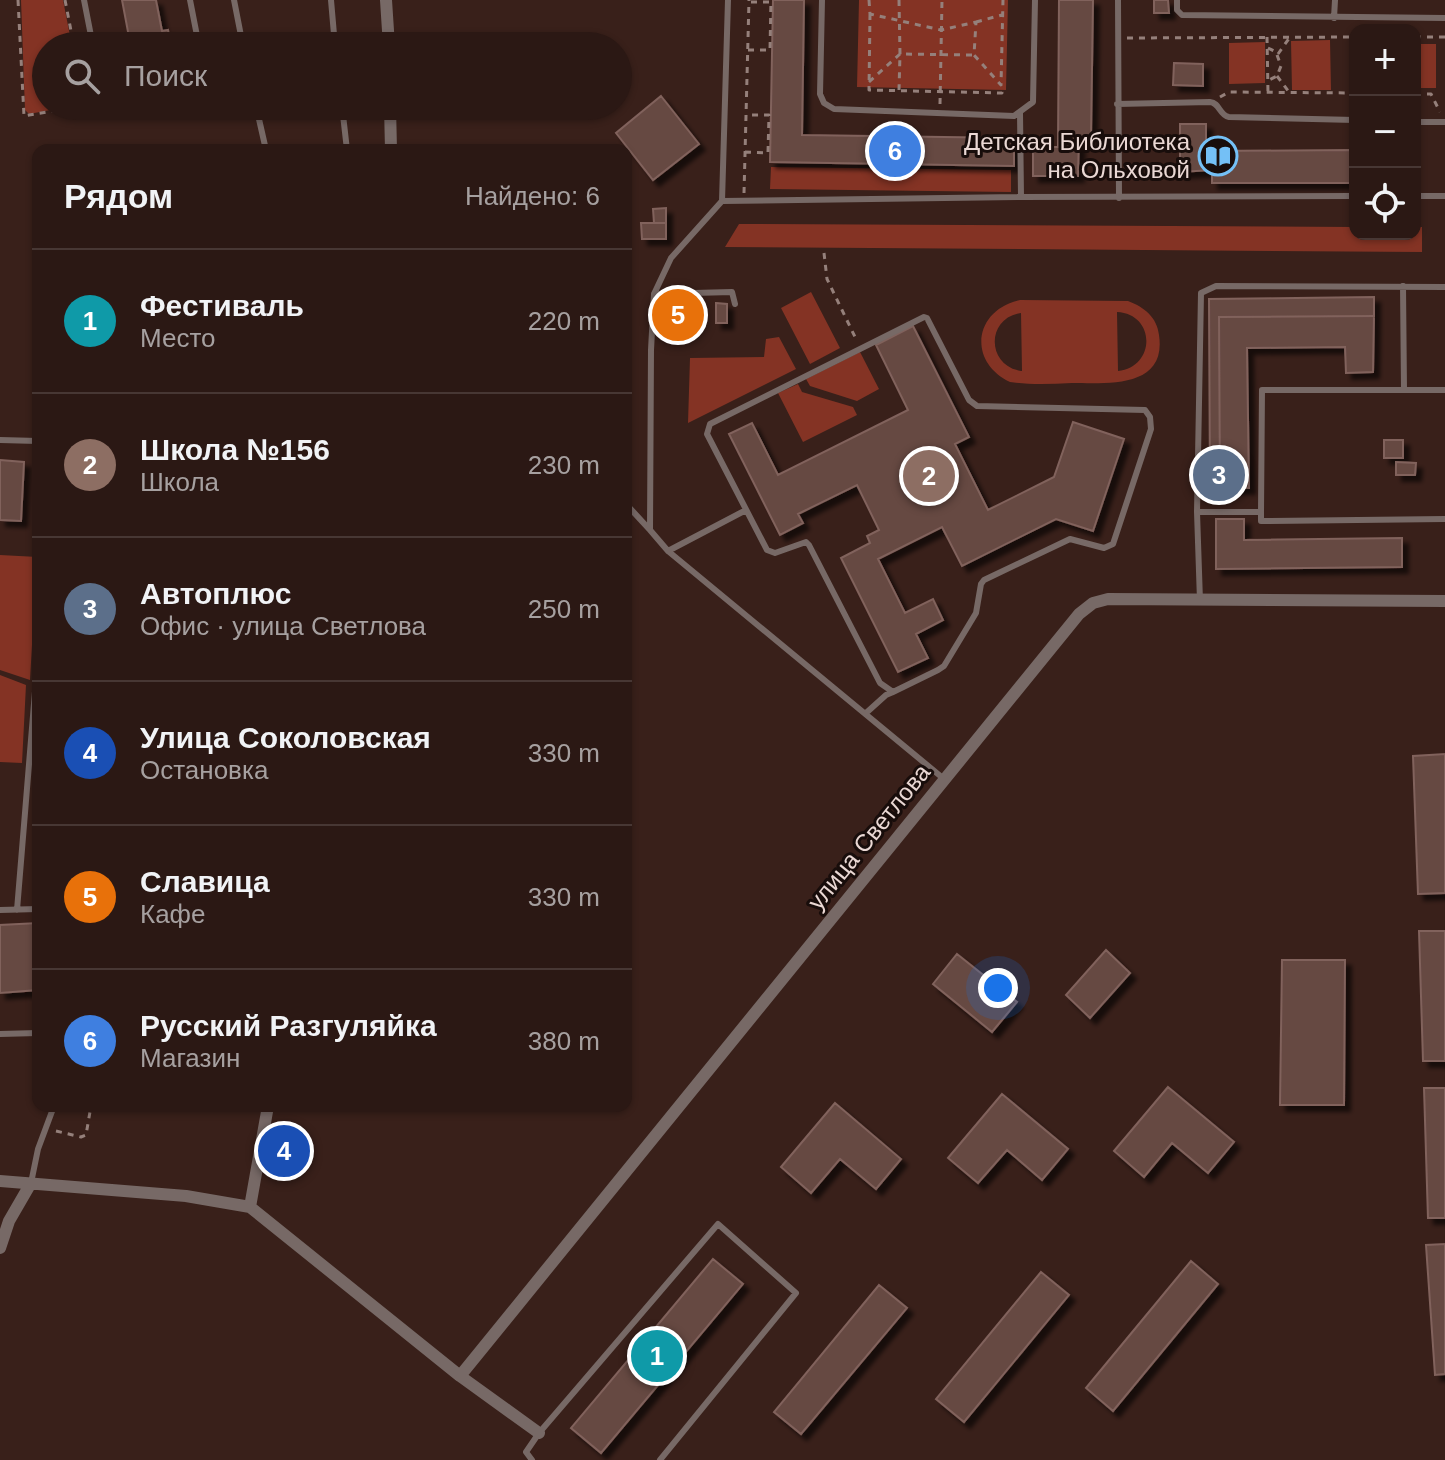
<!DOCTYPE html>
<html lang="ru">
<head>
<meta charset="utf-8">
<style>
  :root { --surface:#2b1814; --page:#33211d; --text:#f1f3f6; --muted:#a6a0a0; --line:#473734; --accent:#2563eb }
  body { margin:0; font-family:Helvetica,sans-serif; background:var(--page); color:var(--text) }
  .controls { position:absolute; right:24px; top:24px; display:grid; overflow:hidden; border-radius:16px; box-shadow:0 2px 6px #0004 }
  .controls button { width:72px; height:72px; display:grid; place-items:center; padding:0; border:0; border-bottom:2px solid var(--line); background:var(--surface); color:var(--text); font:40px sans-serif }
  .you { position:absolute; left:998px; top:988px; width:28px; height:28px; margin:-20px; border:6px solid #fff; border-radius:50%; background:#1a73e8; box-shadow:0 0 0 12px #1a73e833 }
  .badge { display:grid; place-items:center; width:52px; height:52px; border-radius:50%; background:var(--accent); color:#fff; font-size:26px; font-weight:700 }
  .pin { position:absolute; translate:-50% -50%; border:4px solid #fff; box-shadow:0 2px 8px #0006 }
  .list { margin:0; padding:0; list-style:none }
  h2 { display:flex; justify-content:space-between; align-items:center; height:104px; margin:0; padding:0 32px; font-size:34px }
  h2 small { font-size:26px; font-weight:400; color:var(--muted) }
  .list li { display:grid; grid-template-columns:52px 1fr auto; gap:24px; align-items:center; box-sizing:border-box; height:144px; padding:0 32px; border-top:2px solid var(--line) }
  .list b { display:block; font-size:30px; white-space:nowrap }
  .list p { margin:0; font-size:26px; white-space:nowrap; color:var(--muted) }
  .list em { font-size:26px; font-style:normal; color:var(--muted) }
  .icon { flex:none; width:44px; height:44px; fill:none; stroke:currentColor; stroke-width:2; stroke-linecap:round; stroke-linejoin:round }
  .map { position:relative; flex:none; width:1445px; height:1460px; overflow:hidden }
  .search { position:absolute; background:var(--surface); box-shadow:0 2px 6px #0004; left:32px; top:32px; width:600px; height:88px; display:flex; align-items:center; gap:20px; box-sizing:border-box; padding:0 28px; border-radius:44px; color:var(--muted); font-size:30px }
  .panel { position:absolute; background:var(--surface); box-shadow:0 2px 6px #0004; left:32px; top:144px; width:600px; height:968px; border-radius:16px }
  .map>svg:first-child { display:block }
  .green { fill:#843324; fill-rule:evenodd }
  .building { fill:#664943; stroke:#81625c; stroke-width:2; filter:url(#shadow) }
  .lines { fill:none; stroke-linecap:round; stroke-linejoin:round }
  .path { stroke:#95807b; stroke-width:3; stroke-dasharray:6 6; stroke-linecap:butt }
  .service { stroke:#776966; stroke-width:6 }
  .minor { stroke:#776966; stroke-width:12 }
  .labels { text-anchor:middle; stroke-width:6; stroke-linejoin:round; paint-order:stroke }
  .poi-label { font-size:24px; fill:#ead8d4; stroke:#180d0b; text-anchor:end }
  .street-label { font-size:24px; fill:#ead8d4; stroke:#180d0b }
</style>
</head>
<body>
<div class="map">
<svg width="1445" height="1460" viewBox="0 0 1445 1460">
  <defs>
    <filter id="shadow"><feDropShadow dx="6" dy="6" stdDeviation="2" flood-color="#0009"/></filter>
  </defs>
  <rect width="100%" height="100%" fill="#39201a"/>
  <!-- green -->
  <path class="green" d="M 21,0 L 63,0 L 72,46 L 46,46 L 46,106 L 72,106 L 29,114 L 25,110 Z
    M 859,0 L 1008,0 L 1006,90 L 857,87 Z
    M 1330,40 L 1331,90 L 1292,90 L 1291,41 Z
    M 1265,42 L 1265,83 L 1229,84 L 1229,43 Z
    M 1415,44 L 1436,44 L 1436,88 L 1415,88 Z
    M 771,167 L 1011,170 L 1011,192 L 770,189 Z
    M 739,224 L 1355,227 L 1355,234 L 1415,234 L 1415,227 L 1422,227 L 1422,252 L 725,247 Z
    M 811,292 L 840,348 L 810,364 L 781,308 Z
    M 1020,300 L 1128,301 C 1144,307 1157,317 1159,335 C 1167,389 1106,383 1072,383 C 1051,384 1030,385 1010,382 C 967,361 974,310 1020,300 ZM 1117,312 C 1156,314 1156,367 1118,371 ZM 1021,313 L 1022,371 L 1021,371 C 986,365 986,318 1021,313 Z
    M 779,337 L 796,369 L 688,423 L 690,358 L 764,357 L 766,339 Z
    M 860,352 L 879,389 L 857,401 L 810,386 L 806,379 Z
    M 798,384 L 802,392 L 853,407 L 857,415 L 803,442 L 778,393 Z
    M 0,555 L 38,557 L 38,642 L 32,645 L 30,680 L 0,670 Z
    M 0,675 L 26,685 L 22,763 L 0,762 Z"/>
  <!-- building -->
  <path class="building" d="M 122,0 L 156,0 L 162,31 L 168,30 L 171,46 L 123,46 L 122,39 L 129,37 Z
    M 773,0 L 804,0 L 802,135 L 1014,138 L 1014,166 L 770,162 Z
    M 1059,0 L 1093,0 L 1091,136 L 1079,136 L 1078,176 L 1033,176 L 1033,147 L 1058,147 Z
    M 1154,0 L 1168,0 L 1169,13 L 1154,13 Z
    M 1174,63 L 1203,64 L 1203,86 L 1173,85 Z
    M 661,96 L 699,144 L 653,180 L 616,133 Z
    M 1180,124 L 1206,124 L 1206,151 L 1355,150 L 1355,183 L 1212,183 L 1212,170 L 1180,172 Z
    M 666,208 L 666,223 L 654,223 L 653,209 Z
    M 641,223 L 666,223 L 666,239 L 642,239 Z
    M 1374,297 L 1374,316 L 1219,317 L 1220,488 L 1210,488 L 1209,299 Z
    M 716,303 L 727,304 L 727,323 L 716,323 Z
    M 1374,316 L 1373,372 L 1346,373 L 1345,347 L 1247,348 L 1249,488 L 1220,488 L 1219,317 Z
    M 913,326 L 969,437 L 955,444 L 988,510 L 1054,477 L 1073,422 L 1124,439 L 1093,531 L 1056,519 L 962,566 L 942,527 L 878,559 L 905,613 L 933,599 L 943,620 L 916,634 L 928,658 L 898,672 L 841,558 L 870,543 L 867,536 L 879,530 L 857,485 L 798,514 L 803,523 L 780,535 L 729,434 L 752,423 L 778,475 L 908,410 L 876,345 Z
    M 1384,440 L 1403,440 L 1403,458 L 1384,458 Z
    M 0,460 L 24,462 L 21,521 L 0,520 Z
    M 1396,462 L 1416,463 L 1415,475 L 1396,475 Z
    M 1216,519 L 1244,519 L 1244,540 L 1402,538 L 1402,567 L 1216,569 Z
    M 1445,754 L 1445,893 L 1418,894 L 1413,756 Z
    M 38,923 L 38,990 L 0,993 L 0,925 Z
    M 1419,931 L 1445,931 L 1445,1061 L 1423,1061 Z
    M 1106,950 L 1130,973 L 1090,1018 L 1066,995 Z
    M 957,954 L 1017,1002 L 992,1032 L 933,984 Z
    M 1282,960 L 1345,960 L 1344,1105 L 1280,1105 Z
    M 1168,1087 L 1234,1142 L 1208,1173 L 1172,1143 L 1144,1177 L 1114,1151 Z
    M 1424,1088 L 1445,1088 L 1445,1218 L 1428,1218 Z
    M 1002,1094 L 1068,1149 L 1042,1180 L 1007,1150 L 978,1183 L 948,1158 Z
    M 835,1103 L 901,1159 L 876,1189 L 840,1159 L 811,1193 L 781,1167 Z
    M 1445,1244 L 1445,1374 L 1435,1375 L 1426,1245 Z
    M 713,1259 L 743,1284 L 601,1453 L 571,1428 Z
    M 1191,1261 L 1218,1284 L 1113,1411 L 1086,1388 Z
    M 1041,1272 L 1069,1295 L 964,1422 L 936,1399 Z
    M 879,1285 L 907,1308 L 801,1434 L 774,1412 Z"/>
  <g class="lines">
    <!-- path -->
    <path class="path" d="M 18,0 L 24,116 L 82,106
      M 65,0 L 74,46
      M 869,0 L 870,14 L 941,30 L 976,22 L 974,55 L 1001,85 L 1003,0
      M 899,0 L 900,54 L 974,55
      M 751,2 L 771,2
      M 870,14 L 869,90 L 1002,93 L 1001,86
      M 976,22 L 1002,15
      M 1267,37 L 1268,93
      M 1415,37 L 1445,37
      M 1127,38 L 1355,37
      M 1268,48 L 1276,52 L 1281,66 L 1277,76 L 1269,80
      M 748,50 L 770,50 L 771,0
      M 1278,54 L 1290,37
      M 1277,76 L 1289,92
      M 869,82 L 900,54 L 899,90
      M 1415,94 L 1431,94 L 1440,112
      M 1220,97 L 1229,92 L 1355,93
      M 940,104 L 942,0
      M 745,152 L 768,153 L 769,115 L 746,115
      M 744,193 L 749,0
      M 824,253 L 827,279 L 856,339
      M 56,1131 L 81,1137 L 86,1135 L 91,1106"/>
    <!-- service -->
    <path class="service" d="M 84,0 L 93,46
      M 190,0 L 199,46
      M 234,0 L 243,46
      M 331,0 L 335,46
      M 728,0 L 722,201 L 1021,197 L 1355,196
      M 822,0 L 820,94 L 824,103 L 834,109 L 1014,116 L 1033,102 L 1035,0
      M 1118,0 L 1119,198
      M 1177,0 L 1177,10 L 1182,15 L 1445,18
      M 1334,18 L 1335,0
      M 1117,104 L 1210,102 C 1220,103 1219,115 1229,117 L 1355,120
      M 256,106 L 266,150
      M 342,106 L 347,150
      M 1020,113 L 1021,197
      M 1415,122 L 1445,122
      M 1415,196 L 1445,196
      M 722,201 L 671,258 L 654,294 L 651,350 L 650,530 L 668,551 L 944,779
      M 654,294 L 732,292 L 735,304
      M 1404,390 L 1445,390
      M 0,440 L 38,441
      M 626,504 L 650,530
      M 1197,512 L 1261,512 L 1262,390 L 1404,390 L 1403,286
      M 1261,512 L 1261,521 L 1445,519
      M 668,551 L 746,510
      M 1200,601 L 1197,512 L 1201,293 L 1216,286 L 1445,287
      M 866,713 L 886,695 L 893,692 L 938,670 L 944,666 L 976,613 L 981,584 L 984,580 L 1070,539 L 1104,548 L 1113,544 L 1151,429 L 1150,417 L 1145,410 L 977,406 L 969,400 L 927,318 L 924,317 L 710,424 L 707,434 L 767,550 L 775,553 L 806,542 L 809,545 L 880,683 L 893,692
      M 0,910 L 38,909
      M 17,910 L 38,655
      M 0,1034 L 38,1033
      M 31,1183 L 38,1149 L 54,1106
      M 532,1460 L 526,1452 L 539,1433 L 718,1224 L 796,1293 L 660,1460"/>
    <!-- minor -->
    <path class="minor" d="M 386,0 L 389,46
      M 390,106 L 391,150
      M 0,1181 L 186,1196 L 250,1207 L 460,1376 L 539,1433
      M 250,1207 L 268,1106
      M 0,1248 L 9,1221 L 31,1183
      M 460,1376 L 1079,614 L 1093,603 L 1108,599 L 1445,601"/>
  </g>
  <!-- icons -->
  <defs>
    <symbol id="library-ring" viewBox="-11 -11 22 22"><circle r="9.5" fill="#180d0b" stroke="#74c0f6" stroke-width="1.5"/><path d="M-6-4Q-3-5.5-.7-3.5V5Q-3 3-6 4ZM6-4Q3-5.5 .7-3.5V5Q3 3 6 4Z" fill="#74c0f6"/></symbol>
  </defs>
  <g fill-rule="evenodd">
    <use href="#library-ring" x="1196" y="134" width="44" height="44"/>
  </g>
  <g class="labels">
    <!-- poi labels -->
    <g class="poi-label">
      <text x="1190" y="150">Детская Библиотека<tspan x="1190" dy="28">на Ольховой</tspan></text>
    </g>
    <!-- street labels -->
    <g class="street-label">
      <text transform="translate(869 837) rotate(-51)" y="8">улица Светлова</text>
    </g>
  </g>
</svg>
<div class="controls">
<button>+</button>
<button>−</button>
<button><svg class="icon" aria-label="locate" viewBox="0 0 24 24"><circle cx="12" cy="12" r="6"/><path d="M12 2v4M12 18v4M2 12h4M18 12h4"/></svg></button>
</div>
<div class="you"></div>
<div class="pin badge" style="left:657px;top:1356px;background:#0f9aa8">1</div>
<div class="pin badge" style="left:929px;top:476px;background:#8d6e63">2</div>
<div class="pin badge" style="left:1219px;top:475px;background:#5c6f8a">3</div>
<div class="pin badge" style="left:284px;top:1151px;background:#1a4fb4">4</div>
<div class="pin badge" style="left:678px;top:315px;background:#e8710a">5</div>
<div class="pin badge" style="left:895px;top:151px;background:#3f7fe0">6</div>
<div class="search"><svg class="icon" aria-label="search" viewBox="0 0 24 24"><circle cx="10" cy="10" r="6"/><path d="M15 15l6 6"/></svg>Поиск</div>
<section class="panel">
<h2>Рядом<small>Найдено: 6</small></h2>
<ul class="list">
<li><span class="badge" style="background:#0f9aa8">1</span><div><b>Фестиваль</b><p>Место</p></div><em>220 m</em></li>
<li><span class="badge" style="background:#8d6e63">2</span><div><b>Школа №156</b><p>Школа</p></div><em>230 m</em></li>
<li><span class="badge" style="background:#5c6f8a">3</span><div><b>Автоплюс</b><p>Офис · улица Светлова</p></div><em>250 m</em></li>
<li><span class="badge" style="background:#1a4fb4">4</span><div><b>Улица Соколовская</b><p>Остановка</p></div><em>330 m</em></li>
<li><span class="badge" style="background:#e8710a">5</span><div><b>Славица</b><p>Кафе</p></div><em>330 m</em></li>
<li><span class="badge" style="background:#3f7fe0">6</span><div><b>Русский Разгуляйка</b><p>Магазин</p></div><em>380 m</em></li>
</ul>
</section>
</div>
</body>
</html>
